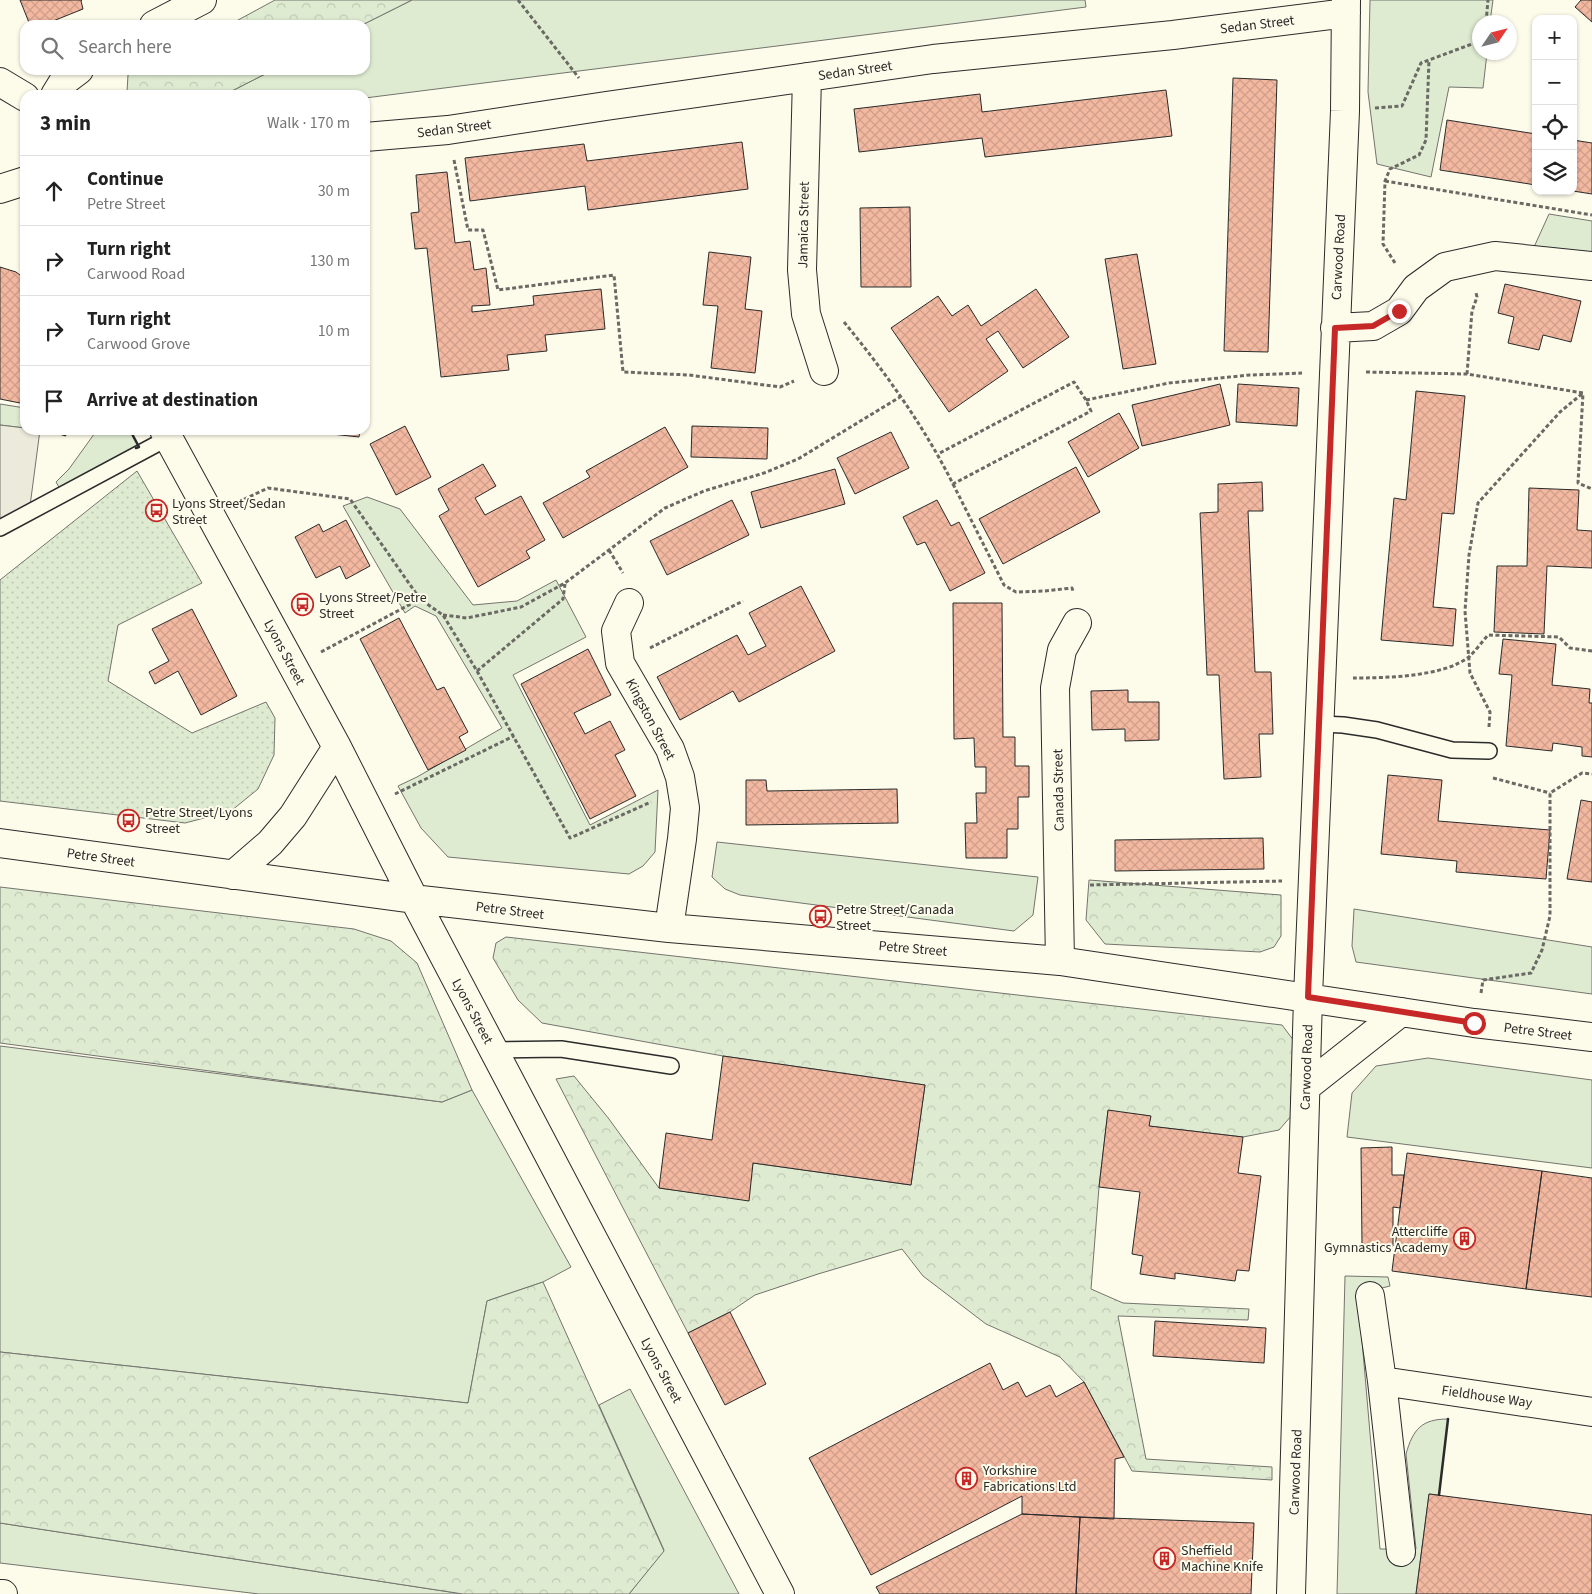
<!DOCTYPE html>
<html lang="en">
<head>
<meta charset="utf-8">
<style>
  :root { --surface:#fff; --page:#f6f6f6; --text:#222; --muted:#767676; --line:#e0e0e0 }
  body { margin:0; font-family:"Source Sans 3",sans-serif; background:var(--page); color:var(--text) }
  .controls { position:absolute; right:15px; top:15px; display:grid; overflow:hidden; border-radius:10px; box-shadow:0 1px 4px #0004 }
  .controls button { width:45px; height:45px; display:grid; place-items:center; padding:0; border:0; border-bottom:1px solid var(--line); background:var(--surface); color:var(--text); font:25px sans-serif }
  .compass { position:absolute; left:1472px; top:15px; width:45px; height:45px; border-radius:50%; background:var(--surface); box-shadow:0 1px 4px #0004; rotate:55deg }
  .stop { position:absolute; width:15px; height:15px; margin:-11px; border:4px solid #c62828; border-radius:50%; background:#fff }
  .stop.end { background:#c62828; border-color:#fff; box-shadow:0 1px 5px #0008 }
  .list { margin:0; padding:0; list-style:none }
  h2 { display:flex; justify-content:space-between; align-items:center; height:65px; margin:0; padding:0 20px; font-size:21px }
  h2 small { font-size:16px; font-weight:400; color:var(--muted) }
  .list li { display:grid; grid-template-columns:32px 1fr auto; gap:15px; align-items:center; box-sizing:border-box; height:70px; padding:0 20px; border-top:1px solid var(--line) }
  .list b { display:block; font-size:19px; white-space:nowrap }
  .list p { margin:0; font-size:16px; white-space:nowrap; color:var(--muted) }
  .list em { font-size:16px; font-style:normal; color:var(--muted) }
  .icon { flex:none; width:28px; height:28px; fill:none; stroke:currentColor; stroke-width:2; stroke-linecap:round; stroke-linejoin:round }
  .map { position:relative; flex:none; width:1592px; height:1594px; overflow:hidden }
  .search { position:absolute; background:var(--surface); box-shadow:0 1px 4px #0004; left:20px; top:20px; width:350px; height:55px; display:flex; align-items:center; gap:12px; box-sizing:border-box; padding:0 18px; border-radius:15px; color:var(--muted); font-size:19px }
  .panel { position:absolute; background:var(--surface); box-shadow:0 1px 4px #0004; left:20px; top:90px; width:350px; height:345px; border-radius:15px }
  .map>svg:first-child { display:block }
  .green { fill:#deebd1; stroke:#74746e }
  .forest { fill:url(#forest-crowns); stroke:#74746e }
  .park { fill:url(#park-dots); stroke:#74746e }
  .parking { fill:#eceadb; stroke:#74746e }
  .building { fill:url(#building-cross-hatch); stroke:#2b2b2b }
  .lines { fill:none; stroke-linecap:round; stroke-linejoin:round }
  .lane-casing { stroke:#2b2b2b; stroke-width:18 }
  .street-casing { stroke:#2b2b2b; stroke-width:30 }
  .path { stroke:#6a6964; stroke-width:3; stroke-dasharray:4 2.5; stroke-linecap:butt }
  .lane { stroke:#fdfbea; stroke-width:15 }
  .street { stroke:#fdfbea; stroke-width:28 }
  .wall { stroke:#2b2b2b; stroke-width:2.5 }
  .route { stroke:#c62828; stroke-width:6 }
  .labels { text-anchor:middle; stroke-width:4; stroke-linejoin:round; paint-order:stroke }
  .street-label { font-size:14px; fill:#2b2b2b; stroke:#fdfbea }
  .poi-label { font-size:14px; fill:#2b2b2b; stroke:#fdfbea; text-anchor:start }
</style>
</head>
<body>
<div class="map">
<svg width="1592" height="1594" viewBox="0 0 1592 1594">
  <defs>
    <pattern id="forest-crowns" width="20" height="18" patternUnits="userSpaceOnUse" patternTransform="scale(1.25)"><rect width="20" height="18" fill="#deebd1"/><path d="M2 6a3 3 0 1 1 6 0M12 15a3 3 0 1 1 6 0" fill="none" stroke="#bfcab4"/></pattern>
    <pattern id="park-dots" width="8" height="8" patternUnits="userSpaceOnUse" patternTransform="scale(1.25)"><rect width="8" height="8" fill="#deebd1"/><path d="M2 2h.1M6 6h.1" fill="none" stroke="#bfcab4" stroke-width="1.8" stroke-linecap="round"/></pattern>
    <pattern id="building-cross-hatch" width="8" height="8" patternUnits="userSpaceOnUse" patternTransform="scale(1.25)"><rect width="8" height="8" fill="#f2b8a0"/><path d="M0 0l8 8M0 8l8-8" fill="none" stroke="#d09e8a"/></pattern>
  </defs>
  <rect width="100%" height="100%" fill="#fdfbea"/>
  <!-- green -->
  <path class="green" d="M 412,0 L 1085,0 L 1086,7 L 365,98 L 365,95 L 224,95 L 273,70 L 365,70 L 365,25 L 362,25 Z
    M 1370,0 L 1493,0 L 1490,22 L 1480,22 L 1480,52 L 1487,53 L 1483,88 L 1449,87 L 1431,177 L 1377,164 L 1368,92 Z
    M 1549,214 L 1592,221 L 1592,252 L 1534,247 Z
    M 0,404 L 25,408 L 25,428 L 0,425 Z
    M 97,430 L 130,430 L 139,447 L 60,489 L 56,482 L 69,469 Z
    M 367,497 L 400,509 L 473,605 L 517,601 L 556,580 L 586,637 L 513,675 L 590,825 L 658,790 L 655,852 L 643,866 L 629,874 L 448,857 L 421,828 L 398,786 L 417,777 L 502,728 L 436,616 L 415,606 L 405,613 L 343,506 Z
    M 717,842 L 1038,877 L 1033,915 L 1014,931 L 740,895 L 725,889 L 712,877 Z
    M 1354,909 L 1592,947 L 1592,994 L 1356,962 L 1352,946 Z
    M 0,1046 L 442,1102 L 472,1090 L 571,1267 L 543,1282 L 487,1301 L 468,1403 L 0,1352 Z
    M 1428,1058 L 1592,1080 L 1592,1168 L 1347,1137 L 1352,1093 L 1376,1066 Z
    M 1345,1276 L 1388,1277 L 1390,1286 L 1358,1294 L 1380,1549 L 1416,1549 L 1406,1454 C 1413,1429 1422,1419 1448,1419 L 1439,1495 L 1429,1494 L 1416,1594 L 1337,1594 Z
    M 630,1389 L 739,1594 L 629,1594 L 664,1550 L 599,1405 Z
    M 0,1523 L 463,1594 L 259,1594 L 0,1563 Z"/>
  <!-- forest -->
  <path class="forest" d="M 275,0 L 412,0 L 362,25 L 229,25 Z
    M 139,70 L 273,70 L 224,95 L 130,95 L 127,92 L 128,75 Z
    M 1089,880 L 1281,895 L 1281,936 L 1274,947 L 1260,952 L 1105,944 L 1086,920 Z
    M 0,887 L 354,929 L 391,941 L 417,963 L 472,1090 L 442,1102 L 0,1043 Z
    M 506,937 L 1282,1025 L 1294,1041 L 1292,1115 L 1279,1130 L 1243,1137 L 1149,1126 L 1150,1116 L 1108,1111 L 1099,1187 L 1091,1289 L 1123,1303 L 1249,1309 L 1248,1320 L 1118,1316 L 1146,1459 L 1272,1467 L 1272,1480 L 1132,1471 L 1084,1382 L 1060,1357 L 986,1324 L 923,1276 L 902,1249 L 818,1274 L 755,1295 L 730,1312 L 688,1333 L 556,1079 L 574,1076 L 609,1119 L 659,1188 L 748,1200 L 753,1163 L 911,1185 L 925,1085 L 723,1056 L 542,1023 L 518,1000 L 493,958 L 496,943 Z
    M 543,1282 L 664,1551 L 629,1594 L 463,1594 L 0,1523 L 0,1352 L 468,1403 L 487,1301 Z"/>
  <!-- park -->
  <path class="park" d="M 137,471 L 202,583 L 118,625 L 108,681 L 192,733 L 266,702 L 275,718 L 274,755 L 258,789 L 231,811 L 185,823 L 0,801 L 0,580 Z"/>
  <!-- parking -->
  <path class="parking" d="M 0,425 L 25,428 L 25,430 L 40,430 L 30,506 L 0,522 Z"/>
  <!-- building -->
  <path class="building" d="M 20,0 L 82,0 L 81,1 L 83,9 L 43,25 L 30,25 Z
    M 1581,0 L 1592,0 L 1592,22 L 1575,7 Z
    M 1233,78 L 1277,80 L 1268,352 L 1224,351 Z
    M 1166,90 L 1172,136 L 985,157 L 982,138 L 859,152 L 854,109 L 980,94 L 982,112 Z
    M 1447,120 L 1536,134 L 1536,185 L 1440,170 Z
    M 1573,140 L 1592,143 L 1592,194 L 1573,191 Z
    M 742,142 L 748,189 L 588,210 L 585,186 L 470,201 L 465,158 L 584,144 L 587,161 Z
    M 447,172 L 455,243 L 470,241 L 474,270 L 486,268 L 490,305 L 472,306 L 472,312 L 534,305 L 533,296 L 601,289 L 605,329 L 545,335 L 547,351 L 507,355 L 509,370 L 441,377 L 427,248 L 415,249 L 411,213 L 419,212 L 416,175 Z
    M 910,207 L 911,287 L 861,287 L 860,208 Z
    M 709,252 L 751,257 L 745,309 L 762,311 L 755,373 L 711,368 L 718,306 L 703,305 Z
    M 1137,254 L 1156,364 L 1123,369 L 1105,259 Z
    M 0,267 L 16,272 L 25,279 L 25,333 L 24,334 L 25,404 L 0,399 Z
    M 1505,284 L 1581,301 L 1571,342 L 1543,335 L 1539,350 L 1508,343 L 1514,317 L 1498,313 Z
    M 1036,289 L 1069,337 L 1023,368 L 998,331 L 986,339 L 1008,371 L 949,412 L 891,328 L 938,296 L 952,316 L 968,305 L 981,326 Z
    M 1220,384 L 1230,425 L 1142,446 L 1132,405 Z
    M 1238,384 L 1299,388 L 1297,426 L 1236,422 Z
    M 1416,391 L 1465,396 L 1454,514 L 1442,513 L 1433,607 L 1456,609 L 1453,646 L 1381,640 L 1394,498 L 1406,500 Z
    M 1119,413 L 1139,448 L 1088,477 L 1068,442 Z
    M 405,426 L 431,477 L 396,495 L 370,444 Z
    M 692,426 L 768,428 L 767,459 L 691,457 Z
    M 665,427 L 688,467 L 563,538 L 543,503 L 590,477 L 586,471 Z
    M 295,430 L 360,430 L 359,437 Z
    M 891,432 L 909,468 L 855,494 L 837,458 Z
    M 483,464 L 496,486 L 475,498 L 485,515 L 521,496 L 545,540 L 526,551 L 530,558 L 478,587 L 439,516 L 449,510 L 438,489 Z
    M 1076,467 L 1100,512 L 1003,564 L 979,519 Z
    M 835,469 L 845,504 L 761,528 L 751,492 Z
    M 1262,482 L 1263,511 L 1248,511 L 1255,672 L 1271,672 L 1273,734 L 1259,734 L 1261,777 L 1224,779 L 1219,675 L 1207,675 L 1200,513 L 1218,512 L 1218,484 Z
    M 1529,488 L 1579,490 L 1577,530 L 1592,531 L 1592,568 L 1547,566 L 1544,634 L 1494,632 L 1497,566 L 1527,566 Z
    M 732,500 L 749,535 L 667,575 L 650,541 Z
    M 937,500 L 951,526 L 959,522 L 985,573 L 950,591 L 925,542 L 917,545 L 903,517 Z
    M 346,520 L 370,566 L 346,579 L 340,566 L 316,578 L 295,537 L 319,524 L 323,532 Z
    M 801,586 L 835,651 L 739,702 L 733,691 L 680,720 L 657,677 L 737,635 L 748,655 L 766,646 L 749,613 Z
    M 953,603 L 1002,603 L 1003,737 L 1015,737 L 1015,766 L 1029,766 L 1029,797 L 1018,797 L 1018,829 L 1007,829 L 1007,858 L 966,858 L 965,823 L 977,823 L 976,793 L 986,793 L 986,767 L 975,767 L 974,738 L 954,739 Z
    M 192,609 L 237,696 L 201,715 L 178,671 L 155,684 L 149,672 L 169,661 L 152,629 Z
    M 399,618 L 437,690 L 444,687 L 468,732 L 459,737 L 466,750 L 428,770 L 360,639 Z
    M 1503,639 L 1556,644 L 1552,685 L 1590,689 L 1589,703 L 1592,703 L 1592,757 L 1582,756 L 1582,747 L 1553,743 L 1552,751 L 1506,746 L 1512,675 L 1499,674 Z
    M 588,649 L 611,695 L 574,713 L 585,734 L 610,721 L 625,750 L 615,755 L 636,796 L 590,819 L 521,684 Z
    M 1128,690 L 1128,702 L 1159,702 L 1159,740 L 1125,741 L 1125,729 L 1092,730 L 1091,691 Z
    M 1388,775 L 1442,780 L 1438,821 L 1550,830 L 1546,879 L 1456,872 L 1457,861 L 1381,854 Z
    M 746,780 L 766,780 L 767,791 L 897,789 L 898,823 L 746,825 Z
    M 1581,800 L 1592,802 L 1592,882 L 1567,879 Z
    M 1263,838 L 1264,869 L 1115,871 L 1115,840 Z
    M 723,1056 L 925,1085 L 911,1185 L 753,1163 L 749,1201 L 659,1188 L 666,1133 L 712,1140 Z
    M 1108,1110 L 1151,1116 L 1149,1126 L 1243,1137 L 1238,1173 L 1261,1176 L 1249,1271 L 1237,1270 L 1235,1281 L 1175,1273 L 1175,1279 L 1140,1274 L 1143,1256 L 1132,1254 L 1140,1192 L 1099,1187 Z
    M 1392,1147 L 1392,1175 L 1404,1175 L 1400,1208 L 1393,1207 L 1393,1246 L 1362,1246 L 1361,1148 Z
    M 1407,1153 L 1542,1171 L 1526,1289 L 1392,1271 Z
    M 1542,1171 L 1592,1178 L 1592,1297 L 1526,1289 Z
    M 730,1312 L 766,1384 L 725,1405 L 688,1333 Z
    M 1155,1321 L 1266,1328 L 1264,1363 L 1153,1356 Z
    M 990,1363 L 1003,1390 L 1018,1382 L 1026,1397 L 1050,1385 L 1056,1397 L 1084,1382 L 1124,1457 L 1115,1459 L 1114,1519 L 1022,1514 L 1022,1496 L 871,1575 L 809,1458 Z
    M 1429,1494 L 1592,1515 L 1592,1594 L 1416,1594 Z
    M 1022,1514 L 1080,1517 L 1076,1594 L 880,1594 L 876,1587 Z
    M 1080,1517 L 1254,1523 L 1251,1594 L 1076,1594 Z"/>
  <g class="lines">
    <defs>
      <path id="lane" d="M 0,528 L 168,438
        M 1320,724 L 1343,725 L 1377,730 L 1452,750 L 1489,751
        M 493,1050 L 561,1049 L 671,1066"/>
      <path id="street" d="M 154,25 L 202,0
        M 807,77 L 802,270 L 806,314 L 824,371
        M 0,82 L 25,97
        M 55,95 L 63,82 L 79,70
        M 365,137 L 448,130 L 606,106 L 933,59 L 1173,35 L 1346,13
        M 0,189 L 25,181
        M 1335,328 L 1373,326 L 1399,311 L 1416,288 L 1445,267 L 1495,256 L 1592,266
        M 164,430 L 337,747 L 414,899 L 780,1594
        M 629,603 L 616,631 L 620,663 L 670,749 L 680,777 L 685,808 L 682,839 L 669,928
        M 0,843 L 414,899 L 669,928 L 1060,961 L 1474,1023 L 1592,1037
        M 233,875 L 270,843 L 293,816 L 337,747
        M 1060,961 L 1055,688 L 1062,650 L 1077,623
        M 1306,1087 L 1401,1012
        M 1370,1296 L 1382,1381 L 1401,1552
        M 1382,1381 L 1592,1412
        M 0,1594 L 3,1594
        M 1291,1594 L 1308,997 L 1345,111 L 1346,0"/>
    </defs>
    <!-- lane casing -->
    <use href="#lane" class="lane-casing"/>
    <!-- street casing -->
    <use href="#street" class="street-casing"/>
    <!-- path -->
    <path class="path" d="M 518,0 L 579,78
      M 1486,22 L 1488,0
      M 1375,108 L 1402,106 L 1421,63 L 1480,41
      M 454,160 L 468,230 L 483,230 L 498,290 L 614,275 L 623,372 L 689,375 L 780,387 L 794,381
      M 1385,181 L 1592,215
      M 1395,263 L 1383,244 L 1385,181 L 1390,169 L 1419,155 L 1426,140 L 1429,60
      M 844,322 C 885,372 924,426 953,484 L 1091,411 L 1086,400 L 1074,382 L 938,454
      M 1366,372 L 1467,374 L 1583,393 L 1578,483 L 1592,489
      M 1467,374 L 1472,311 L 1477,297 L 1476,293
      M 1086,400 L 1169,383 L 1250,375 L 1302,373
      M 953,484 L 1004,585 L 1016,592 L 1045,591 L 1072,588 L 1073,591
      M 238,502 L 268,488 L 350,499 L 420,599 L 443,615 L 477,671 L 570,838 L 651,802
      M 609,550 L 623,573
      M 443,615 L 467,618 L 521,607 L 565,583 L 665,508 L 704,491 L 764,473 L 798,459 L 900,397
      M 650,648 L 743,601
      M 321,652 L 420,599
      M 477,671 L 563,599 L 565,584
      M 1353,678 C 1385,678 1445,677 1470,656 C 1476,650 1482,642 1488,635 L 1559,637 L 1570,648 L 1592,651
      M 1489,727 L 1490,712 L 1470,673 L 1465,611 L 1469,555 L 1478,503 L 1560,412 L 1583,393
      M 1493,778 L 1550,793
      M 395,794 L 514,736
      M 1090,885 L 1282,881
      M 1481,993 L 1483,980 L 1531,973 L 1542,950 L 1550,916 L 1550,793 L 1582,773 L 1592,774"/>
    <!-- lane -->
    <use href="#lane" class="lane"/>
    <!-- street -->
    <use href="#street" class="street"/>
    <!-- wall -->
    <path class="wall" d="M 49,430 L 65,435 L 68,430
      M 131,432 L 139,447 L 136,448
      M 1439,1495 L 1448,1419"/>
  </g>
  <g class="lines">
    <!-- route -->
    <path class="route" d="M 1399,311 L 1373,326 L 1335,328 L 1308,997 L 1474,1023"/>
  </g>
  <!-- icons -->
  <defs>
    <symbol id="bus-ring" viewBox="-11 -11 22 22"><circle r="9.5" fill="#fdfbea" stroke="#c62828" stroke-width="1.5"/><path d="M-5-6H5V4H4V6H2V4H-2V6H-4V4H-5ZM-3.5-4V0h7V-4ZM-3.5 1.2v1.5H-2V1.2ZM2 1.2v1.5H3.5V1.2Z" fill="#c62828"/></symbol>
    <symbol id="building-ring" viewBox="-11 -11 22 22"><circle r="9.5" fill="#fdfbea" stroke="#c62828" stroke-width="1.5"/><path d="M-4-6H4V6H1V3H-1V6H-4ZM-2.5-4.3h1.7v1.8h-1.7ZM.8-4.3h1.7v1.8H.8ZM-2.5-1h1.7V.8h-1.7ZM.8-1h1.7V.8H.8Z" fill="#c62828"/></symbol>
  </defs>
  <g fill-rule="evenodd">
    <use href="#bus-ring" x="144" y="498" width="25" height="25"/>
    <use href="#bus-ring" x="290" y="592" width="25" height="25"/>
    <use href="#bus-ring" x="116" y="808" width="25" height="25"/>
    <use href="#bus-ring" x="808" y="904" width="25" height="25"/>
    <use href="#building-ring" x="1452" y="1226" width="25" height="25"/>
    <use href="#building-ring" x="954" y="1466" width="25" height="25"/>
    <use href="#building-ring" x="1152" y="1546" width="25" height="25"/>
  </g>
  <g class="labels">
    <!-- street labels -->
    <g class="street-label">
      <text transform="translate(1257 24) rotate(-7)" y="5">Sedan Street</text>
      <text transform="translate(855 70) rotate(-8)" y="5">Sedan Street</text>
      <text transform="translate(454 128) rotate(-7)" y="5">Sedan Street</text>
      <text transform="translate(803 225) rotate(-89)" y="5">Jamaica Street</text>
      <text transform="translate(1338 257) rotate(-87)" y="5">Carwood Road</text>
      <text transform="translate(285 652) rotate(62)" y="5">Lyons Street</text>
      <text transform="translate(651 719) rotate(62)" y="5">Kingston Street</text>
      <text transform="translate(1058 790) rotate(-91)" y="5">Canada Street</text>
      <text transform="translate(101 857) rotate(8)" y="5">Petre Street</text>
      <text transform="translate(510 910) rotate(7)" y="5">Petre Street</text>
      <text transform="translate(913 948) rotate(5)" y="5">Petre Street</text>
      <text transform="translate(473 1011) rotate(62)" y="5">Lyons Street</text>
      <text transform="translate(1538 1031) rotate(7)" y="5">Petre Street</text>
      <text transform="translate(1306 1067) rotate(-88)" y="5">Carwood Road</text>
      <text transform="translate(662 1370) rotate(62)" y="5">Lyons Street</text>
      <text transform="translate(1487 1396) rotate(8)" y="5">Fieldhouse Way</text>
      <text transform="translate(1295 1472) rotate(-88)" y="5">Carwood Road</text>
    </g>
    <!-- poi labels -->
    <g class="poi-label">
      <text x="172" y="508">Lyons Street/Sedan<tspan x="172" dy="16">Street</tspan></text>
      <text x="319" y="602">Lyons Street/Petre<tspan x="319" dy="16">Street</tspan></text>
      <text x="145" y="817">Petre Street/Lyons<tspan x="145" dy="16">Street</tspan></text>
      <text x="836" y="914">Petre Street/Canada<tspan x="836" dy="16">Street</tspan></text>
      <text x="1448" y="1236" text-anchor="end">Attercliffe<tspan x="1448" dy="16">Gymnastics Academy</tspan></text>
      <text x="983" y="1475">Yorkshire<tspan x="983" dy="16">Fabrications Ltd</tspan></text>
      <text x="1181" y="1555">Sheffield<tspan x="1181" dy="16">Machine Knife</tspan></text>
    </g>
  </g>
</svg>
<div class="controls">
<button>+</button>
<button>−</button>
<button><svg class="icon" aria-label="locate" viewBox="0 0 24 24"><circle cx="12" cy="12" r="6"/><path d="M12 2v4M12 18v4M2 12h4M18 12h4"/></svg></button>
<button><svg class="icon" aria-label="layers" viewBox="0 0 24 24"><path d="M12 4l9 5-9 5-9-5zM3 14l9 5 9-5"/></svg></button>
</div>
<svg class="compass" viewBox="-18 -18 36 36"><path d="M0-13l5 13h-10z" fill="#e53935"/><path d="M0 13l5-13h-10z" fill="#767676"/></svg>
<div class="stop" style="left:1474px;top:1023px"></div>
<div class="stop end" style="left:1399px;top:311px"></div>
<div class="search"><svg class="icon" aria-label="search" viewBox="0 0 24 24"><circle cx="10" cy="10" r="6"/><path d="M15 15l6 6"/></svg>Search here</div>
<section class="panel">
<h2>3 min<small>Walk · 170 m</small></h2>
<ul class="list">
<li><svg class="icon" aria-label="ahead" viewBox="0 0 24 24"><path d="M12 20V5M6 11l6-6 6 6"/></svg><div><b>Continue</b><p>Petre Street</p></div><em>30 m</em></li>
<li><svg class="icon" aria-label="right" viewBox="0 0 24 24"><path d="M7 20v-9h11M14 6l5 5-5 5"/></svg><div><b>Turn right</b><p>Carwood Road</p></div><em>130 m</em></li>
<li><svg class="icon" aria-label="right" viewBox="0 0 24 24"><path d="M7 20v-9h11M14 6l5 5-5 5"/></svg><div><b>Turn right</b><p>Carwood Grove</p></div><em>10 m</em></li>
<li><svg class="icon" aria-label="arrive" viewBox="0 0 24 24"><path d="M6 21V4h12l-3 4 3 4H6"/></svg><div><b>Arrive at destination</b></div></li>
</ul>
</section>
</div>
</body>
</html>
